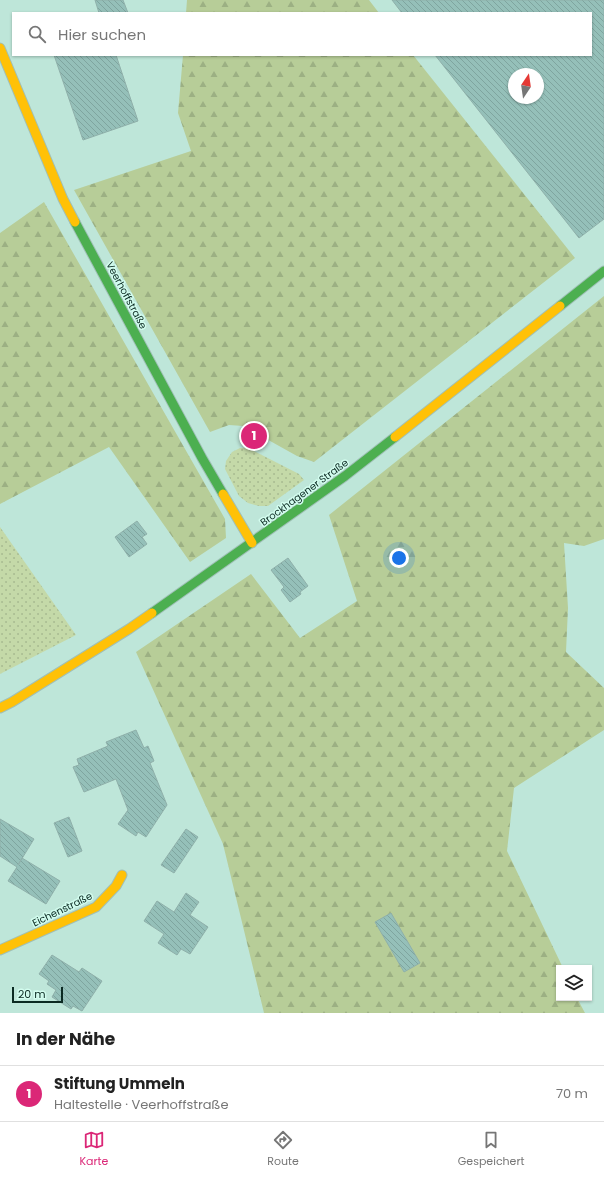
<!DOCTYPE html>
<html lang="de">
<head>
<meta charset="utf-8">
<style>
  :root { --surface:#fff; --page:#f2f2f2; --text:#222; --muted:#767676; --line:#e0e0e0; --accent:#db2777 }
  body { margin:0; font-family:Poppins,sans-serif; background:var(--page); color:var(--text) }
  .controls { position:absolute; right:12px; bottom:12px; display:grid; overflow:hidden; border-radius:0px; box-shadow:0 1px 3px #0004 }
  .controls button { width:36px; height:36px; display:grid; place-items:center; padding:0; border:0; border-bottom:1px solid var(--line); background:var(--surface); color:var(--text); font:20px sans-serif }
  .compass { position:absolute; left:508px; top:68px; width:36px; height:36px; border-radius:50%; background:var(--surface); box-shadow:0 1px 3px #0004; rotate:13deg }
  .scale { position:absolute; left:12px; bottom:10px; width:51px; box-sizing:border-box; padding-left:4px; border:2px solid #0b2a22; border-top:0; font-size:11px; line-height:14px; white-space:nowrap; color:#0b2a22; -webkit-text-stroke:3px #d3fdef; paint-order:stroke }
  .you { position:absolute; left:399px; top:558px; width:14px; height:14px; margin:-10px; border:3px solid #fff; border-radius:50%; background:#1a73e8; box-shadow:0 0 0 6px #1a73e833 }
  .badge { display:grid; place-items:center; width:26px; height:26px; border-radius:50%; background:var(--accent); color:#fff; font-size:13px; font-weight:700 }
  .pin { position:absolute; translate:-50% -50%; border:2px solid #fff; box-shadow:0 1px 4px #0006 }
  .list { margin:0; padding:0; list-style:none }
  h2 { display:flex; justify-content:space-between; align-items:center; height:52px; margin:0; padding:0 16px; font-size:17px }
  h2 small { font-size:13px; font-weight:400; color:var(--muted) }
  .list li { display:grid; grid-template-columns:26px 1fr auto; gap:12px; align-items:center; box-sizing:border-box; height:56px; padding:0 16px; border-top:1px solid var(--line) }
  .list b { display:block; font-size:15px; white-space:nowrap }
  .list p { margin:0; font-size:13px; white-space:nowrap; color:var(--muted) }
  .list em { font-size:13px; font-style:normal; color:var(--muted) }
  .icon { flex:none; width:22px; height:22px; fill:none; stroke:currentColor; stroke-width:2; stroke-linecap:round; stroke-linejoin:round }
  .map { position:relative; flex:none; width:604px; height:1013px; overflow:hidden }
  .search { position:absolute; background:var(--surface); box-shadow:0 1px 3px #0004; left:12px; right:12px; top:12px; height:44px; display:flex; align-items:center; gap:10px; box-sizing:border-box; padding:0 14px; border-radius:0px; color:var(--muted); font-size:15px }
  .sheet { height:108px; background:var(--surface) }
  nav { display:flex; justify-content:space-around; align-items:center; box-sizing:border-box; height:56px; border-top:1px solid var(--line); background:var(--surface); font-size:11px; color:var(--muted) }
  nav a { display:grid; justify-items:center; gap:2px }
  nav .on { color:var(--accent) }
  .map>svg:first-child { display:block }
  .grass { fill:url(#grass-dots) }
  .forest { fill:url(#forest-firs) }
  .building { fill:url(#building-back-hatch); stroke:#8fb0aa; fill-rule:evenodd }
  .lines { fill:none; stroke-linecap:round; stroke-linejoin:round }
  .fast-casing { stroke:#a0c0b7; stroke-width:11 }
  .slow-casing { stroke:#a0c0b7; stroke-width:11 }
  .fast { stroke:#4caf50; stroke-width:9 }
  .slow { stroke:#ffc107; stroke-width:9 }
  .labels { text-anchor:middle; stroke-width:3; stroke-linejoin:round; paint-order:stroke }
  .street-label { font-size:10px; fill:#0b2a22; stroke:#d3fdef }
</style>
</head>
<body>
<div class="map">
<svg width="604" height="1013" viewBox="0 0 604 1013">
  <defs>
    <pattern id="grass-dots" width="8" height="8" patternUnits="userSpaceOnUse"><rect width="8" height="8" fill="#c4d9a8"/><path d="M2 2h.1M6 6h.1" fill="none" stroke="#a7ba90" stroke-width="1.8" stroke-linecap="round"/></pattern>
    <pattern id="forest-firs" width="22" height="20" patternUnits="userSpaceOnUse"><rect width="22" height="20" fill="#b7cd98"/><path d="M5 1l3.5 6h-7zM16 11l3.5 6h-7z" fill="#9cb083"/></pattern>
    <pattern id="building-back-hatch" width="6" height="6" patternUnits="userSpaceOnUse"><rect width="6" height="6" fill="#95c0b9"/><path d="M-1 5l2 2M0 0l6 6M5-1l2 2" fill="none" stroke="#7fa59f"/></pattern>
  </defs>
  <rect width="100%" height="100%" fill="#bee6d9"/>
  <!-- grass -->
  <path class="grass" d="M 240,448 L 248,448 L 299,474 L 304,480 L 268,506 L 259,506 L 248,503 L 239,496 L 225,469 L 226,461 L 232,452 Z
    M 0,527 L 76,635 L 0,674 Z"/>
  <!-- forest -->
  <path class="forest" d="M 187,0 L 369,0 L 379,13 L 186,13 Z
    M 183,55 L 413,55 L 575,258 L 314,462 L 297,456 L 243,426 L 229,425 L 210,432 L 74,190 L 191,151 L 178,113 Z
    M 44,202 L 225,519 L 226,538 L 190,562 L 109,447 L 0,504 L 0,233 Z
    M 604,296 L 604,539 L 584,546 L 564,543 L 568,608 L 566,652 L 604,688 L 604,730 L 514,788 L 507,851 L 563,968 L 559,968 L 559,998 L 577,998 L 585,1013 L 264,1013 L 223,844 L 136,652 L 251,574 L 300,638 L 357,601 L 329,515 Z"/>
  <!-- building -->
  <path class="building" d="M 95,0 L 123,0 L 128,13 L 99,13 Z
    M 392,0 L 604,0 L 604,219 L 579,238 L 435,55 L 591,55 L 591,13 L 402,13 ZM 514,74 L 538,74 L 538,98 L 514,98 Z
    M 54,55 L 116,55 L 138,121 L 83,140 Z
    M 137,521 L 147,534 L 142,537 L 147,544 L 129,557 L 115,537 Z
    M 288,558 L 308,586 L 300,592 L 301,594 L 290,602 L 281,590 L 284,587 L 271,570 Z
    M 136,730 L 144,748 L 148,746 L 154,761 L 150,763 L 167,805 L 146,837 L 138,832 L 136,836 L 118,824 L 128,810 L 116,779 L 84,792 L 73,767 L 79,765 L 77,759 L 108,746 L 106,742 Z
    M 69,817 L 82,851 L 68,857 L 54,823 Z
    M 0,819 L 34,839 L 18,865 L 22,858 L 60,881 L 46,904 L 8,881 L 17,867 L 0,856 Z
    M 186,829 L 198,837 L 174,873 L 161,865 Z
    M 186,893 L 199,902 L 190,915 L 208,927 L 190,954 L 181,949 L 177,955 L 158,943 L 164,934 L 144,921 L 157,901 L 174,912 Z
    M 391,913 L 420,963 L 404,972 L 375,922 Z
    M 52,955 L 79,972 L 82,968 L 102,981 L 82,1011 L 73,1006 L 71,1009 L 52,997 L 56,990 L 47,984 L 49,981 L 39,974 Z"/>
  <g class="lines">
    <defs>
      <path id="fast" d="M 75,222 L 202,458 L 223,494
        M 560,306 L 604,271
        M 152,613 L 345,476 L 395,437"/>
      <path id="slow" d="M 0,48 L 63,199 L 75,222
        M 395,437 L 560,306
        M 223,494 L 252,543
        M 0,708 L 12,702 L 129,629 L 152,613
        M 0,950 L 96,907 L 116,886 L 122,875"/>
    </defs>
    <!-- fast casing -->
    <use href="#fast" class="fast-casing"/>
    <!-- slow casing -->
    <use href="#slow" class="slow-casing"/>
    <!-- fast -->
    <use href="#fast" class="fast"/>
    <!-- slow -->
    <use href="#slow" class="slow"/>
  </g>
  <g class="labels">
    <!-- street labels -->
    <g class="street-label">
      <text transform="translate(127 295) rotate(62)" y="4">Veerhoffstraße</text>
      <text transform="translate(304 492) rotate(-36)" y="4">Brockhagener Straße</text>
      <text transform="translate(62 909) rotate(-26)" y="4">Eichenstraße</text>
    </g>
  </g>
</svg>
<div class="controls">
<button><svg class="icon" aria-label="layers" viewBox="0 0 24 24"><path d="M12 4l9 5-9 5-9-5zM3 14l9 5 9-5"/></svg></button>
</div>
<svg class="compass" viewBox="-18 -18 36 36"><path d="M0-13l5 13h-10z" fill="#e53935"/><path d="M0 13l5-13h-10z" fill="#767676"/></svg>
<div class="scale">20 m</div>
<div class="you"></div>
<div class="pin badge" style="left:254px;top:436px">1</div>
<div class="search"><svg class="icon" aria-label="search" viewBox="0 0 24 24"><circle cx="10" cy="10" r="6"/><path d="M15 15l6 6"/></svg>Hier suchen</div>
</div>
<section class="sheet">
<h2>In der Nähe<small></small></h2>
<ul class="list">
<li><span class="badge">1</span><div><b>Stiftung Ummeln</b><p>Haltestelle · Veerhoffstraße</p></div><em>70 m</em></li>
</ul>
</section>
<nav>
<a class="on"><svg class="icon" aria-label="map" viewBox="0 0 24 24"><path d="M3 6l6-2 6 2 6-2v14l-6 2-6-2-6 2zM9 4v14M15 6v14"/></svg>Karte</a>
<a><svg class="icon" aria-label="directions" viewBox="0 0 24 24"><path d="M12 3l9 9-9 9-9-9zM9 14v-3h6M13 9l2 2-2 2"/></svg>Route</a>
<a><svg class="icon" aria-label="saved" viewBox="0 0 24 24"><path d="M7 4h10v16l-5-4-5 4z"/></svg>Gespeichert</a>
</nav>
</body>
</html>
